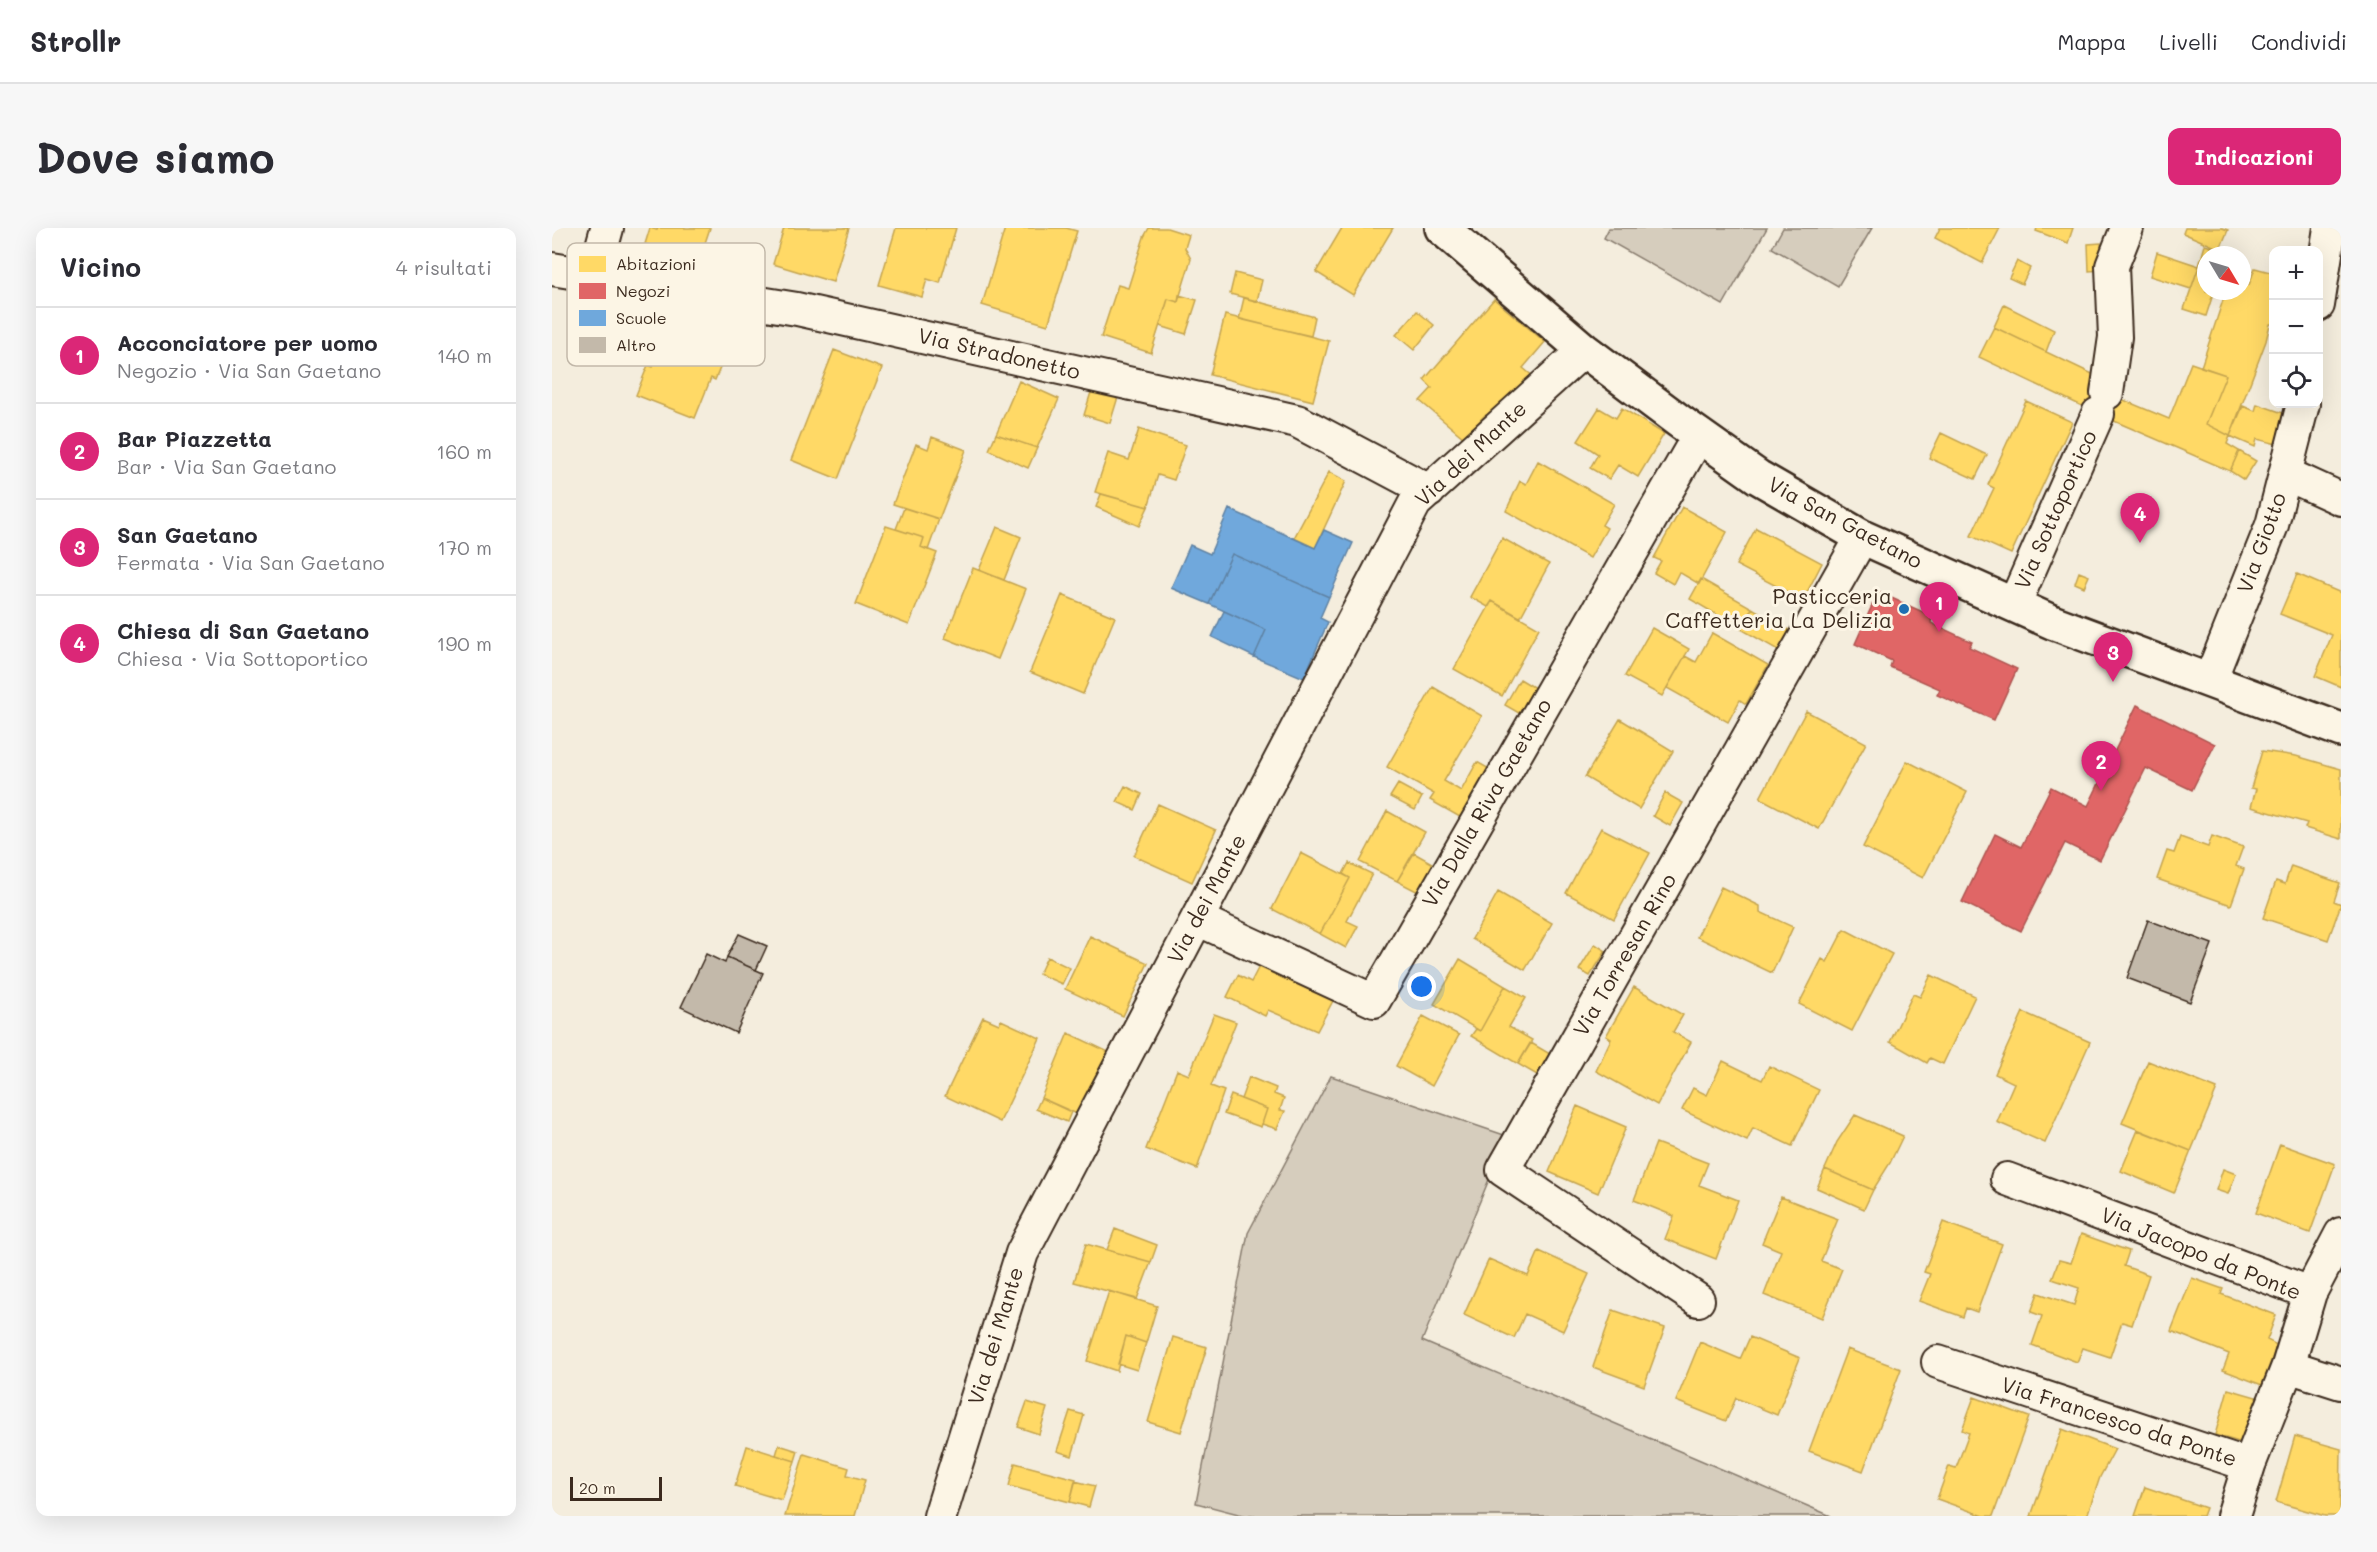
<!DOCTYPE html>
<html lang="it">
<head>
<meta charset="utf-8">
<style>
  :root { --surface:#fff; --page:#f7f7f7; --text:#2b2b33; --muted:#7c7c81; --line:#e1e1e2; --accent:#db2777 }
  body { margin:0; font-family:Mali,sans-serif; background:var(--page); color:var(--text) }
  .controls { position:absolute; right:18px; top:18px; display:grid; overflow:hidden; border-radius:12px; box-shadow:0 6px 24px #0002 }
  .controls button { width:54px; height:54px; display:grid; place-items:center; padding:0; border:0; border-bottom:2px solid var(--line); background:var(--surface); color:var(--text); font:30px sans-serif }
  .compass { position:absolute; left:1645px; top:18px; width:54px; height:54px; border-radius:50%; background:var(--surface); box-shadow:0 6px 24px #0002; rotate:128deg }
  .scale { position:absolute; left:18px; bottom:15px; width:92px; box-sizing:border-box; padding-left:6px; border:3px solid #3b2a1e; border-top:0; font-size:16px; line-height:21px; white-space:nowrap; color:#3b2a1e; -webkit-text-stroke:4px #fcf5e5; paint-order:stroke }
  .you { position:absolute; left:870px; top:759px; width:21px; height:21px; margin:-15px; border:4px solid #fff; border-radius:50%; background:#1a73e8; box-shadow:0 0 0 9px #1a73e833 }
  .badge { display:grid; place-items:center; width:39px; height:39px; border-radius:50%; background:var(--accent); color:#fff; font-size:20px; font-weight:700 }
  .pin { position:absolute; translate:-50% -50px; filter:drop-shadow(0 2px 3px #0008) }
  .pin::after { content:''; position:absolute; top:32px; width:21px; height:18px; background:inherit; clip-path:polygon(0 0,100% 0,50% 100%) }
  .list { margin:0; padding:0; list-style:none }
  h2 { display:flex; justify-content:space-between; align-items:center; height:78px; margin:0; padding:0 24px; font-size:26px }
  h2 small { font-size:20px; font-weight:400; color:var(--muted) }
  .list li { display:grid; grid-template-columns:39px 1fr auto; gap:18px; align-items:center; box-sizing:border-box; height:96px; padding:0 24px; border-top:2px solid var(--line) }
  .list b { display:block; font-size:22px; white-space:nowrap }
  .list p { margin:0; font-size:20px; white-space:nowrap; color:var(--muted) }
  .list em { font-size:20px; font-style:normal; color:var(--muted) }
  .icon { flex:none; width:33px; height:33px; fill:none; stroke:currentColor; stroke-width:2; stroke-linecap:round; stroke-linejoin:round }
  .map { position:relative; flex:none; width:1789px; height:1288px; overflow:hidden; border-radius:12px }
  header { display:flex; align-items:center; gap:36px; box-sizing:border-box; height:84px; padding:0 30px; background:var(--surface); border-bottom:2px solid var(--line) }
  header strong { font-size:28px }
  nav { display:flex; gap:33px; margin-inline-start:auto; font-size:21px }
  .intro { display:flex; align-items:center; justify-content:space-between; box-sizing:border-box; height:144px; padding:0 36px }
  h1 { margin:0; font-size:42px }
  .button { padding:15px 27px; border-radius:12px; background:var(--accent); color:#fff; font-size:21px; font-weight:700 }
  main { display:flex; gap:36px; padding:0 36px }
  aside { flex:1; background:var(--surface); border-radius:12px; box-shadow:0 6px 24px #0002 }
  .map>svg:first-child { display:block }
  .green { fill:#d6cdbd; stroke:#887c6e; stroke-width:1.5 }
  .homes { fill:#ffd966; stroke:#c4a450; stroke-width:1.5 }
  .shops { fill:#e06666; stroke:#ae5450; stroke-width:1.5 }
  .schools { fill:#6fa8dc; stroke:#5f82a3; stroke-width:1.5 }
  .building { fill:#c3b9aa; stroke:#3b2a1e; stroke-width:1.5 }
  .lines { fill:none; stroke-linecap:round; stroke-linejoin:round }
  .street-casing { stroke:#3b2a1e; stroke-width:36 }
  .secondary-casing { stroke:#3b2a1e; stroke-width:38 }
  .street { stroke:#fcf5e5; stroke-width:32 }
  .secondary { stroke:#fcf5e5; stroke-width:33 }
  .poi-dot { fill:#1f6fb2; stroke:#fcf5e5; stroke-width:2 }
  .labels { text-anchor:middle; stroke-width:6; stroke-linejoin:round; paint-order:stroke }
  .street-label { font-size:21px; fill:#3b2a1e; stroke:#fcf5e5 }
  .poi-label { font-size:21px; fill:#3b2a1e; stroke:#fcf5e5; text-anchor:end }
  .key { fill:#fcf5e5; stroke:#c2b8a9; stroke-width:1.5 }
  .key-label { font-size:16px; fill:#3b2a1e }
</style>
</head>
<body>
<header>
<strong>Strollr</strong>
<nav><a>Mappa</a><a>Livelli</a><a>Condividi</a></nav>
</header>
<div class="intro"><h1>Dove siamo</h1><a class="button">Indicazioni</a></div>
<main>
<aside>
<h2>Vicino<small>4 risultati</small></h2>
<ul class="list">
<li><span class="badge">1</span><div><b>Acconciatore per uomo</b><p>Negozio · Via San Gaetano</p></div><em>140 m</em></li>
<li><span class="badge">2</span><div><b>Bar Piazzetta</b><p>Bar · Via San Gaetano</p></div><em>160 m</em></li>
<li><span class="badge">3</span><div><b>San Gaetano</b><p>Fermata · Via San Gaetano</p></div><em>170 m</em></li>
<li><span class="badge">4</span><div><b>Chiesa di San Gaetano</b><p>Chiesa · Via Sottoportico</p></div><em>190 m</em></li>
</ul>
</aside>
<div class="map">
<svg width="1789" height="1288" viewBox="0 0 1789 1288">
  <rect width="100%" height="100%" fill="#f4eddd"/>
  <filter id="ink" filterUnits="userSpaceOnUse"><feTurbulence type="fractalNoise" baseFrequency=".0167" numOctaves="2"/><feDisplacementMap in="SourceGraphic" scale="12" xChannelSelector="R" yChannelSelector="G"/><feConvolveMatrix kernelMatrix="1 2 1 2 8 2 1 2 1" color-interpolation-filters="sRGB"/></filter>
  <g filter="url(#ink)">
    <!-- green -->
    <path class="green" d="M 1057,0 L 1215,0 L 1171,77 L 1052,10 Z
      M 1231,0 L 1320,0 L 1286,58 L 1220,20 Z
      M 779,848 L 955,908 L 870,1113 L 1279,1288 L 694,1288 L 644,1275 L 696,1005 Z"/>
    <!-- homes -->
    <path class="homes" d="M 98,0 L 105,2 L 106,0 L 158,0 L 147,33 L 93,16 Z
      M 232,0 L 297,0 L 281,54 L 221,36 Z
      M 344,0 L 404,0 L 388,55 L 375,51 L 370,69 L 327,57 Z
      M 453,0 L 514,0 L 525,3 L 496,97 L 430,77 Z
      M 597,0 L 615,0 L 637,7 L 633,20 L 639,31 L 626,74 L 616,71 L 599,125 L 549,109 L 566,57 L 576,60 L 592,9 Z
      M 790,0 L 841,0 L 801,67 L 764,44 Z
      M 1388,0 L 1448,0 L 1430,35 L 1383,10 Z
      M 1485,0 L 1521,0 L 1516,15 L 1484,3 Z
      M 1633,0 L 1670,0 L 1676,2 L 1668,21 L 1631,5 Z
      M 1549,15 L 1550,42 L 1537,43 L 1536,16 Z
      M 1653,17 L 1676,24 L 1675,27 L 1654,27 L 1654,40 L 1647,38 Z
      M 1605,24 L 1647,38 L 1639,61 L 1598,48 Z
      M 1465,33 L 1478,40 L 1470,56 L 1457,50 Z
      M 1647,38 L 1654,40 L 1654,63 L 1662,63 L 1654,88 L 1632,81 Z
      M 1703,40 L 1722,45 L 1722,96 L 1718,96 L 1714,113 L 1678,208 L 1654,196 L 1674,147 L 1649,139 L 1674,63 L 1690,63 L 1690,56 L 1697,57 Z
      M 683,45 L 710,52 L 705,73 L 678,66 Z
      M 627,67 L 645,72 L 634,106 L 608,98 L 616,71 L 626,74 Z
      M 692,70 L 763,89 L 759,108 L 687,91 Z
      M 942,71 L 993,114 L 971,140 L 982,149 L 943,195 L 933,187 L 912,210 L 868,173 L 880,160 L 872,152 Z
      M 1452,77 L 1502,102 L 1494,124 L 1442,99 Z
      M 865,83 L 882,97 L 862,122 L 844,107 Z
      M 673,87 L 777,113 L 761,173 L 658,147 Z
      M 1442,99 L 1553,152 L 1553,189 L 1427,129 Z
      M 111,111 L 133,119 L 135,114 L 173,128 L 163,152 L 159,150 L 143,190 L 84,167 L 96,137 L 101,139 Z
      M 282,122 L 330,140 L 286,251 L 239,232 Z
      M 1639,135 L 1674,147 L 1654,196 L 1678,208 L 1675,216 L 1687,223 L 1678,243 L 1553,189 L 1562,168 L 1617,191 Z
      M 467,153 L 507,171 L 485,220 L 444,206 Z
      M 540,161 L 566,169 L 558,195 L 532,187 Z
      M 1474,173 L 1520,194 L 1459,326 L 1419,308 L 1442,260 L 1436,257 Z
      M 1705,176 L 1731,185 L 1725,216 L 1705,211 L 1703,219 L 1678,208 L 1691,178 L 1703,183 Z
      M 1047,180 L 1064,190 L 1070,180 L 1112,206 L 1086,249 L 1066,237 L 1057,251 L 1038,240 L 1046,226 L 1026,213 Z
      M 587,201 L 634,217 L 622,252 L 606,247 L 596,279 L 543,264 L 556,225 L 577,232 Z
      M 1389,205 L 1435,227 L 1423,251 L 1377,230 Z
      M 444,206 L 485,220 L 476,240 L 437,222 Z
      M 380,209 L 414,222 L 387,291 L 341,276 L 364,216 L 376,221 Z
      M 1687,223 L 1704,233 L 1692,252 L 1678,243 Z
      M 986,233 L 1062,276 L 1050,297 L 1055,300 L 1038,330 L 954,283 L 968,253 L 974,256 Z
      M 777,244 L 794,253 L 763,320 L 742,310 Z
      M 549,266 L 596,279 L 587,298 L 544,279 Z
      M 1130,279 L 1175,304 L 1147,356 L 1127,344 L 1121,356 L 1102,345 L 1109,333 L 1102,330 Z
      M 352,280 L 387,291 L 376,322 L 369,319 L 372,310 L 344,301 Z
      M 334,298 L 372,310 L 369,319 L 385,325 L 357,397 L 304,376 Z
      M 445,299 L 469,309 L 452,352 L 427,342 Z
      M 1204,300 L 1270,335 L 1251,372 L 1184,337 Z
      M 950,310 L 997,336 L 968,390 L 940,373 L 936,379 L 918,369 Z
      M 421,340 L 474,361 L 446,431 L 393,410 Z
      M 1527,344 L 1537,348 L 1532,359 L 1523,355 Z
      M 1745,346 L 1789,365 L 1789,459 L 1763,448 L 1780,407 L 1728,386 Z
      M 1149,351 L 1200,380 L 1189,401 L 1138,371 Z
      M 510,367 L 563,389 L 531,466 L 478,444 Z
      M 940,373 L 987,400 L 950,468 L 902,441 Z
      M 1200,380 L 1244,406 L 1233,426 L 1189,401 Z
      M 1100,400 L 1137,421 L 1110,468 L 1073,448 Z
      M 1160,405 L 1216,437 L 1194,476 L 1188,472 L 1176,494 L 1115,460 L 1133,428 L 1144,434 Z
      M 968,451 L 988,463 L 972,488 L 953,477 Z
      M 881,459 L 930,488 L 892,553 L 909,563 L 925,534 L 941,543 L 913,592 L 878,572 L 882,566 L 835,539 Z
      M 1254,483 L 1314,515 L 1267,601 L 1208,570 Z
      M 1068,491 L 1121,523 L 1087,581 L 1033,549 Z
      M 1710,523 L 1744,528 L 1789,541 L 1789,611 L 1753,600 L 1755,595 L 1699,579 L 1704,561 L 1699,560 Z
      M 1355,533 L 1415,564 L 1371,650 L 1311,619 Z
      M 846,556 L 870,569 L 863,582 L 838,569 Z
      M 573,558 L 590,566 L 583,582 L 565,574 Z
      M 1113,565 L 1131,575 L 1118,598 L 1101,588 Z
      M 606,576 L 664,602 L 640,654 L 582,628 Z
      M 835,583 L 873,604 L 845,653 L 808,634 Z
      M 1049,600 L 1098,625 L 1062,691 L 1014,665 Z
      M 1660,608 L 1691,619 L 1684,638 L 1692,641 L 1679,677 L 1605,651 L 1615,623 L 1622,625 L 1628,609 L 1656,619 Z
      M 749,625 L 798,650 L 768,706 L 720,681 Z
      M 862,625 L 887,639 L 872,667 L 845,653 Z
      M 797,635 L 820,646 L 795,693 L 806,698 L 794,720 L 768,706 L 798,650 L 791,646 Z
      M 1739,638 L 1788,655 L 1782,673 L 1789,676 L 1776,712 L 1711,690 L 1724,653 L 1733,656 Z
      M 1169,659 L 1208,678 L 1208,684 L 1241,699 L 1220,745 L 1145,709 Z
      M 946,664 L 1000,695 L 973,742 L 920,711 Z
      M 1292,701 L 1340,726 L 1300,803 L 1247,776 L 1270,731 L 1275,734 Z
      M 538,708 L 596,735 L 571,788 L 513,761 Z
      M 1043,716 L 1054,723 L 1038,748 L 1027,742 Z
      M 714,725 L 783,769 L 765,803 L 716,782 L 713,788 L 675,769 L 686,747 L 699,754 Z
      M 495,729 L 518,740 L 510,756 L 487,746 Z
      M 908,731 L 953,758 L 928,803 L 882,776 Z
      M 1379,747 L 1423,768 L 1391,836 L 1378,830 L 1375,835 L 1338,814 L 1361,766 L 1368,769 Z
      M 953,758 L 974,770 L 957,799 L 980,812 L 966,836 L 919,808 L 924,801 L 928,803 Z
      M 1082,759 L 1131,787 L 1121,804 L 1139,814 L 1105,877 L 1044,843 L 1059,811 L 1054,808 Z
      M 1471,784 L 1538,814 L 1493,915 L 1445,894 L 1462,855 L 1443,846 Z
      M 662,786 L 684,794 L 659,858 L 672,863 L 645,941 L 594,921 L 625,842 L 637,847 Z
      M 871,788 L 907,807 L 880,858 L 844,838 Z
      M 431,789 L 447,796 L 449,792 L 488,810 L 448,894 L 393,868 Z
      M 516,805 L 561,826 L 532,889 L 489,870 Z
      M 979,815 L 998,826 L 985,847 L 966,836 Z
      M 1171,833 L 1210,852 L 1217,838 L 1267,862 L 1240,918 L 1201,900 L 1195,913 L 1130,882 L 1141,860 L 1155,867 Z
      M 1596,833 L 1665,861 L 1639,923 L 1570,895 Z
      M 697,849 L 724,860 L 722,866 L 732,870 L 728,882 L 733,883 L 725,901 L 710,896 L 715,881 L 689,871 Z
      M 679,867 L 715,881 L 709,899 L 672,886 Z
      M 489,870 L 519,884 L 515,894 L 484,881 Z
      M 1025,878 L 1074,899 L 1046,965 L 997,944 Z
      M 1303,887 L 1351,908 L 1338,935 L 1321,962 L 1273,941 L 1285,914 Z
      M 1586,902 L 1639,923 L 1622,965 L 1569,943 Z
      M 1104,915 L 1156,935 L 1147,957 L 1186,972 L 1164,1031 L 1113,1011 L 1122,988 L 1082,972 Z
      M 1728,916 L 1783,936 L 1758,1005 L 1704,985 Z
      M 1273,941 L 1321,962 L 1312,981 L 1265,960 Z
      M 1671,941 L 1684,946 L 1676,966 L 1664,962 Z
      M 1229,969 L 1286,991 L 1269,1033 L 1290,1041 L 1270,1090 L 1212,1067 L 1229,1023 L 1210,1015 Z
      M 1391,994 L 1450,1016 L 1425,1084 L 1414,1080 L 1411,1089 L 1367,1073 L 1378,1046 L 1372,1044 Z
      M 563,1001 L 605,1017 L 599,1034 L 555,1022 Z
      M 1529,1006 L 1577,1023 L 1572,1038 L 1597,1047 L 1580,1097 L 1570,1094 L 1558,1129 L 1531,1120 L 1525,1134 L 1480,1117 L 1490,1088 L 1479,1084 L 1486,1065 L 1522,1077 L 1527,1060 L 1500,1051 L 1507,1032 L 1519,1035 Z
      M 534,1016 L 599,1034 L 585,1071 L 522,1054 Z
      M 987,1023 L 1037,1046 L 1011,1103 L 973,1086 L 962,1110 L 912,1087 L 937,1031 L 976,1048 Z
      M 1640,1050 L 1671,1061 L 1669,1066 L 1724,1087 L 1715,1112 L 1725,1117 L 1710,1157 L 1671,1142 L 1677,1126 L 1619,1103 Z
      M 557,1063 L 605,1078 L 594,1115 L 574,1108 L 565,1143 L 535,1133 Z
      M 1061,1082 L 1113,1100 L 1092,1158 L 1041,1139 Z
      M 574,1108 L 594,1115 L 585,1142 L 566,1136 Z
      M 621,1109 L 655,1119 L 629,1204 L 596,1194 Z
      M 1198,1109 L 1248,1130 L 1225,1187 L 1184,1170 L 1174,1193 L 1124,1173 L 1148,1114 L 1188,1131 Z
      M 1295,1121 L 1349,1141 L 1311,1243 L 1257,1223 Z
      M 1676,1161 L 1711,1171 L 1698,1217 L 1663,1207 Z
      M 1422,1169 L 1477,1189 L 1441,1288 L 1432,1288 L 1385,1271 L 1397,1238 L 1404,1240 L 1417,1205 L 1410,1202 Z
      M 475,1174 L 495,1180 L 487,1206 L 466,1199 Z
      M 518,1183 L 532,1187 L 520,1228 L 505,1223 Z
      M 1510,1201 L 1563,1221 L 1548,1249 L 1535,1288 L 1479,1288 Z
      M 1743,1208 L 1789,1221 L 1788,1288 L 1773,1288 L 1724,1274 Z
      M 227,1217 L 246,1223 L 243,1233 L 224,1227 Z
      M 195,1218 L 243,1233 L 230,1272 L 183,1258 Z
      M 252,1226 L 297,1240 L 295,1247 L 313,1252 L 303,1288 L 233,1288 Z
      M 463,1235 L 524,1251 L 518,1274 L 457,1258 Z
      M 523,1253 L 543,1258 L 537,1279 L 518,1274 Z
      M 1593,1259 L 1654,1280 L 1651,1288 L 1583,1288 Z"/>
    <!-- shops -->
    <path class="shops" d="M 1326,364 L 1380,388 L 1379,395 L 1420,414 L 1417,419 L 1465,441 L 1442,492 L 1385,467 L 1388,461 L 1338,439 L 1340,433 L 1303,416 Z
      M 1585,477 L 1663,516 L 1640,562 L 1594,540 L 1548,632 L 1513,615 L 1469,703 L 1410,674 L 1443,606 L 1469,619 L 1499,559 L 1536,578 Z"/>
    <!-- schools -->
    <path class="schools" d="M 677,281 L 763,320 L 772,302 L 801,315 L 777,369 L 680,326 L 657,376 L 619,360 L 638,317 L 658,326 Z
      M 680,326 L 777,369 L 768,390 L 776,394 L 752,450 L 702,429 L 714,402 L 657,376 Z
      M 672,383 L 714,402 L 702,429 L 660,409 Z"/>
    <!-- building -->
    <path class="building" d="M 1596,692 L 1660,716 L 1638,774 L 1575,750 Z
      M 187,706 L 215,718 L 204,742 L 175,729 Z
      M 154,726 L 173,735 L 175,729 L 211,745 L 184,805 L 129,779 Z"/>
    <g class="lines">
      <defs>
        <path id="street" d="M 0,41 L 245,81 L 745,193 L 877,263
          M 42,48 L 55,0
          M 1766,77 L 1778,0
          M 1555,165 L 1563,109 L 1560,38 L 1575,0
          M 1734,246 L 1789,271
          M 1462,377 L 1546,186
          M 1658,452 L 1720,297 L 1751,176
          M 645,691 L 822,773 L 1147,207
          M 1455,951 L 1758,1065 L 1736,1138 L 1697,1237 L 1681,1288
          M 1758,1065 L 1789,1006
          M 1146,1072 L 951,942 L 1310,309
          M 1386,1134 L 1697,1237
          M 1736,1138 L 1789,1155
          M 388,1288 L 470,1025 L 863,275 L 1032,122"/>
        <path id="secondary" d="M 890,0 L 1032,122 L 1127,193 L 1206,249 L 1310,309 L 1500,394 L 1789,502"/>
      </defs>
      <!-- street casing -->
      <use href="#street" class="street-casing"/>
      <!-- secondary casing -->
      <use href="#secondary" class="secondary-casing"/>
      <!-- street -->
      <use href="#street" class="street"/>
      <!-- secondary -->
      <use href="#secondary" class="secondary"/>
    </g>
  </g>
  <!-- markers -->
  <circle class="poi-dot" cx="1352" cy="381" r="6"/>
  <g class="labels">
    <!-- street labels -->
    <g class="street-label">
      <text transform="translate(447 126) rotate(13)" y="7">Via Stradonetto</text>
      <text transform="translate(919 226) rotate(-43)" y="7">Via dei Mante</text>
      <text transform="translate(1504 282) rotate(-66)" y="7">Via Sottoportico</text>
      <text transform="translate(1293 295) rotate(28)" y="7">Via San Gaetano</text>
      <text transform="translate(1710 315) rotate(-70)" y="7">Via Giotto</text>
      <text transform="translate(935 575) rotate(-60)" y="7">Via Dalla Riva Gaetano</text>
      <text transform="translate(655 671) rotate(-62)" y="7">Via dei Mante</text>
      <text transform="translate(1073 727) rotate(-60)" y="7">Via Torresan Rino</text>
      <text transform="translate(1649 1026) rotate(22)" y="7">Via Jacopo da Ponte</text>
      <text transform="translate(444 1108) rotate(-73)" y="7">Via dei Mante</text>
      <text transform="translate(1567 1194) rotate(18)" y="7">Via Francesco da Ponte</text>
    </g>
    <!-- poi labels -->
    <g class="poi-label">
      <text x="1340" y="376">Pasticceria<tspan x="1340" dy="24">Caffetteria La Delizia</tspan></text>
    </g>
  </g>
  <!-- legend -->
  <rect x="15" y="15" width="198" height="123" rx="9" class="key"/>
  <rect x="27" y="28" width="27" height="16" fill="#ffd966"/>
  <rect x="27" y="55" width="27" height="16" fill="#e06666"/>
  <rect x="27" y="82" width="27" height="16" fill="#6fa8dc"/>
  <rect x="27" y="109" width="27" height="16" fill="#c3b9aa"/>
  <g class="key-label">
    <text x="64" y="42">Abitazioni</text>
    <text x="64" y="69">Negozi</text>
    <text x="64" y="96">Scuole</text>
    <text x="64" y="123">Altro</text>
  </g>
</svg>
<div class="controls">
<button>+</button>
<button>−</button>
<button><svg class="icon" aria-label="locate" viewBox="0 0 24 24"><circle cx="12" cy="12" r="6"/><path d="M12 2v4M12 18v4M2 12h4M18 12h4"/></svg></button>
</div>
<svg class="compass" viewBox="-18 -18 36 36"><path d="M0-13l5 13h-10z" fill="#e53935"/><path d="M0 13l5-13h-10z" fill="#7c7c81"/></svg>
<div class="scale">20 m</div>
<div class="you"></div>
<div class="pin badge" style="left:1387px;top:404px">1</div>
<div class="pin badge" style="left:1549px;top:563px">2</div>
<div class="pin badge" style="left:1561px;top:454px">3</div>
<div class="pin badge" style="left:1588px;top:315px">4</div>
</div>
</main>
</body>
</html>
